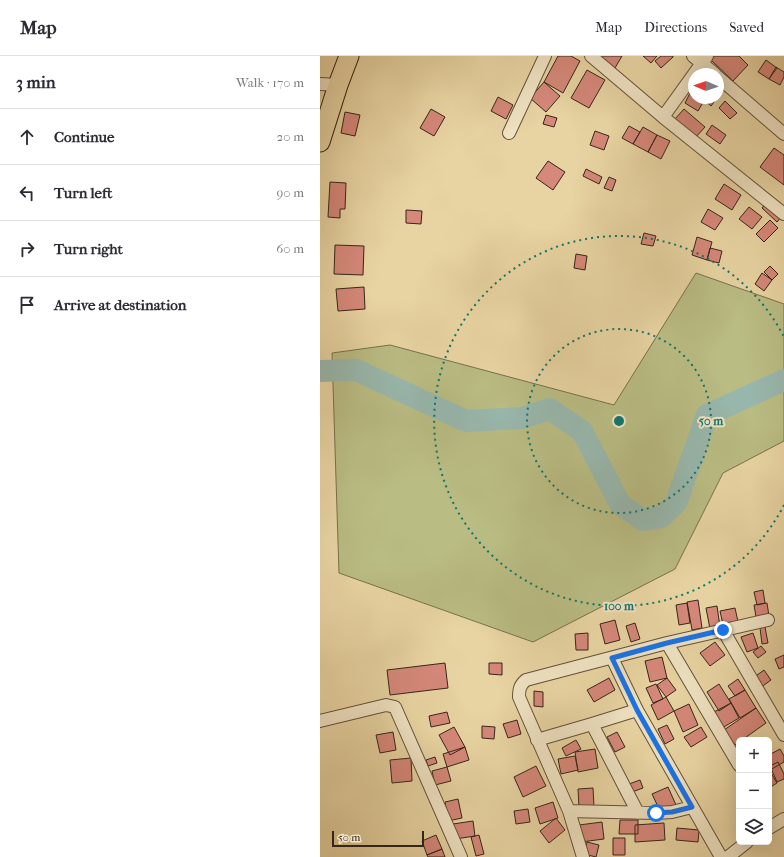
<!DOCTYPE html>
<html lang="en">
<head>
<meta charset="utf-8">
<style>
  :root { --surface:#fff; --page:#f2f2f3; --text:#2b2b33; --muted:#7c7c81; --line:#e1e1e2 }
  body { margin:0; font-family:"IM FELL French Canon",serif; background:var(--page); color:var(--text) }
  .controls { position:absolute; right:12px; bottom:12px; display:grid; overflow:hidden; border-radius:6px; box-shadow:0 4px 16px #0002 }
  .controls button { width:36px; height:36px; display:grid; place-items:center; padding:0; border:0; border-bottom:1px solid var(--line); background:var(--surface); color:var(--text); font:20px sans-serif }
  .compass { position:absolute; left:368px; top:12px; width:36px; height:36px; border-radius:50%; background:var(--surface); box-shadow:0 4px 16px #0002; rotate:272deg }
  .scale { position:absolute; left:12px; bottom:10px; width:92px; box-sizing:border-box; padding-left:4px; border:2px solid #362519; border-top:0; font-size:11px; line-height:14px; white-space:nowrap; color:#362519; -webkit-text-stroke:3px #f0e3c3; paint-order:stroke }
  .stop { position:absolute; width:12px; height:12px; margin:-9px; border:3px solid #1a73e8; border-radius:50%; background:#fff }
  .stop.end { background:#1a73e8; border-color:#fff; box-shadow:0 1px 4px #0008 }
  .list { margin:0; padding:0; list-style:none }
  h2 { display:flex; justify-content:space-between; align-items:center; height:52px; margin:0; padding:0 16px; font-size:17px }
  h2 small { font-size:13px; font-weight:400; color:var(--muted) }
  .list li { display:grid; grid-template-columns:26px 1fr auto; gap:12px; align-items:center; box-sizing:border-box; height:56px; padding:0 16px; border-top:1px solid var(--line) }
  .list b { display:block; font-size:15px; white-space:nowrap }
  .list em { font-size:13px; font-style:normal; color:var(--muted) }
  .icon { flex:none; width:22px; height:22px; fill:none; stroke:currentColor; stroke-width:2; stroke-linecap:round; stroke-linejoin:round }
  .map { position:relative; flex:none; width:464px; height:801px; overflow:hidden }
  header { display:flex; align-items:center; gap:24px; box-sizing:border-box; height:56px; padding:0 20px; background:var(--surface); border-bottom:1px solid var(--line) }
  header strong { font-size:19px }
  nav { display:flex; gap:22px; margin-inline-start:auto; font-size:14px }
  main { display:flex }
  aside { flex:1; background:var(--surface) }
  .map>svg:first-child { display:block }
  .green { fill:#b9bc83; stroke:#78704e }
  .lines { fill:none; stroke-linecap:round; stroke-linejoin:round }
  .river { stroke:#98b7ac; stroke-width:22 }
  .building { fill:#d6887a; stroke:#362519 }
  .minor-casing { stroke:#62513b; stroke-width:14 }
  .primary-casing { stroke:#362519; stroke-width:21 }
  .minor { stroke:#f0e3c3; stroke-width:12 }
  .primary { stroke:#e8d4a2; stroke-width:19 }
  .route { stroke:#1a73e8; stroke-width:5 }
  .ring { fill:none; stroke:#0f766e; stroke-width:2; stroke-dasharray:2 4 }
  .centre { fill:#0f766e; stroke:#f0e3c3; stroke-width:2 }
  .ring-label { font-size:12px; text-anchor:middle; font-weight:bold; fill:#0f766e; stroke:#f0e3c3; stroke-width:4; stroke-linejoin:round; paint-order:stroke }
</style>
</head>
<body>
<header>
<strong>Map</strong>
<nav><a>Map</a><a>Directions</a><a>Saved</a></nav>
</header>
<main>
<aside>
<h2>3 min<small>Walk · 170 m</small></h2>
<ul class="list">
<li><svg class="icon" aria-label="ahead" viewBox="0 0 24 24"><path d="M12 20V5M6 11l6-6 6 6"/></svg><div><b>Continue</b></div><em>20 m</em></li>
<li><svg class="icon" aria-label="left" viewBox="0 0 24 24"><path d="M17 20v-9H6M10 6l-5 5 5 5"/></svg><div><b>Turn left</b></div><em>90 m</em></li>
<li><svg class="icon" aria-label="right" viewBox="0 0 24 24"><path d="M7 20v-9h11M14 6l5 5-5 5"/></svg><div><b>Turn right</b></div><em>60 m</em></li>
<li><svg class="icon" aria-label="arrive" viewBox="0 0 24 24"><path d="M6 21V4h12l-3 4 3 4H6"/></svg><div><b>Arrive at destination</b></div></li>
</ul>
</aside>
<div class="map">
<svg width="464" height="801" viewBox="0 0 464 801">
  <rect width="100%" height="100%" fill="#e8d4a2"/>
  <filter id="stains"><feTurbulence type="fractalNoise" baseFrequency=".005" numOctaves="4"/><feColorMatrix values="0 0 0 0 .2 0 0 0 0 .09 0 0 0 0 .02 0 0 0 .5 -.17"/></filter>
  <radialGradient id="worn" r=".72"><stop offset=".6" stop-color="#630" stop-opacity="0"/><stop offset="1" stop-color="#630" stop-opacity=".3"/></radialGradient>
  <!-- green -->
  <path class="green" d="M 376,217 L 464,248 L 464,385 L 403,417 L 355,513 L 213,586 L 19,517 L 12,297 L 70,289 L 294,349 Z"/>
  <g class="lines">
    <!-- river -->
    <path class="river" d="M 0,315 L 36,314 L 146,365 L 202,362 L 229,353 L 262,375 L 300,448 L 323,464 L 341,461 L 356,447 L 387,359 L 464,324"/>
  </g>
  <!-- building -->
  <path class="building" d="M 238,0 L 251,0 L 260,5 L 243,37 L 224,26 Z
    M 278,0 L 302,0 L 295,12 Z
    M 323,0 L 337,0 L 331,7 Z
    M 341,0 L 353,0 L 353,1 L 341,12 L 335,5 Z
    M 393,0 L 419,0 L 428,9 L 413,25 L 390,3 Z
    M 446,4 L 457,12 L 449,23 L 438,16 Z
    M 456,11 L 464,16 L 464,21 L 460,29 L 449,23 Z
    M 267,14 L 285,24 L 269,52 L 251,42 Z
    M 224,26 L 240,40 L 226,56 L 210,42 Z
    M 371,35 L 374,37 L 374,42 L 385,43 L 378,55 L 365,47 Z
    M 178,41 L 193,49 L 186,63 L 171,55 Z
    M 382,42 L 397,42 L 391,50 Z
    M 405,45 L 417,57 L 410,63 L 399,52 Z
    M 111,53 L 125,61 L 114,80 L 100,72 Z
    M 364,53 L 385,71 L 375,82 L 354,64 Z
    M 25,56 L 40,59 L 35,80 L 21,77 Z
    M 226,59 L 237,62 L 234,71 L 223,68 Z
    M 392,69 L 406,79 L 400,88 L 386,78 Z
    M 309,70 L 320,76 L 313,88 L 302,82 Z
    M 323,71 L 337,79 L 328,96 L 313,88 Z
    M 275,75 L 289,80 L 284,94 L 270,89 Z
    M 337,79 L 350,85 L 341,103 L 328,96 Z
    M 454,92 L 464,99 L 464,129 L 440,111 Z
    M 228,105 L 245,116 L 233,134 L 216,122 Z
    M 266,113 L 282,121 L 279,128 L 263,120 Z
    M 289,121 L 296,124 L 292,135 L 284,132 Z
    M 10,126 L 26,127 L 25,153 L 20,153 L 20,162 L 8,161 Z
    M 404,128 L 421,139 L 412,154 L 395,143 Z
    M 447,146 L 462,160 L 457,166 L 442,152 Z
    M 429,151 L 442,161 L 432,173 L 419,163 Z
    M 388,153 L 403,162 L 395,174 L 381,166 Z
    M 86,154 L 102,155 L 101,168 L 86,167 Z
    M 450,164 L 458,172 L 444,186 L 436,178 Z
    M 324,177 L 336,180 L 333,190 L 321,188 Z
    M 377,181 L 392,186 L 387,204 L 372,199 Z
    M 15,189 L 44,190 L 43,219 L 14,218 Z
    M 390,192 L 402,195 L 399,207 L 387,204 Z
    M 256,198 L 267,200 L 265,214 L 254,212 Z
    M 450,210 L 458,218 L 452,224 L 444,216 Z
    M 442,217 L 452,224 L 444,235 L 435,228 Z
    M 44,231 L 45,253 L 18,255 L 16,233 Z
    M 443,534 L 445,547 L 437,549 L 434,536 Z
    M 378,544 L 382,572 L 372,574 L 367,546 Z
    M 367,547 L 370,567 L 359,569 L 356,549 Z
    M 447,547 L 449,560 L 436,561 L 434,549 Z
    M 397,550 L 400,571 L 390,573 L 386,552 Z
    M 415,552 L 419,570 L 404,573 L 400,555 Z
    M 295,564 L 300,584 L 285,588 L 280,568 Z
    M 315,567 L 320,583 L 311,586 L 306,570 Z
    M 445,571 L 448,587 L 442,588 L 440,572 Z
    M 268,577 L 268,594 L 256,594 L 255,578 Z
    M 433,577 L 438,592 L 427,596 L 421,581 Z
    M 395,586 L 405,599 L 390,610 L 380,597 Z
    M 441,590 L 446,596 L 438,602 L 433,596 Z
    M 464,599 L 464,611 L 459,613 L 455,603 Z
    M 342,601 L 347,622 L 330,626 L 325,605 Z
    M 125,607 L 128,632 L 70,639 L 67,614 Z
    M 169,607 L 182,607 L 182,619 L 169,618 Z
    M 444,614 L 451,624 L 440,632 L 433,622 Z
    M 289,622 L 295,634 L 274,646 L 267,634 Z
    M 347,622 L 356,634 L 346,641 L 337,629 Z
    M 418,623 L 425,634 L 415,640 L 408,630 Z
    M 336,628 L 343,643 L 333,647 L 326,632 Z
    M 399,628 L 411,647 L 399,655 L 387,636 Z
    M 425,634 L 436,652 L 420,662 L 409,643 Z
    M 214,635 L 223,636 L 223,651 L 214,650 Z
    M 346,641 L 354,655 L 338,664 L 331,649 Z
    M 411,647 L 419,662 L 402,672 L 394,656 Z
    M 369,648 L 378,669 L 363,676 L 354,655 Z
    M 436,652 L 446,667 L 422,684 L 419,684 L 419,686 L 415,689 L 404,674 Z
    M 127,656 L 130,667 L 111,671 L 109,660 Z
    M 197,664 L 201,678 L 188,682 L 183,668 Z
    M 347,669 L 354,683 L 345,688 L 338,673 Z
    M 162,670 L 175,671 L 174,683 L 162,682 Z
    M 134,671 L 145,691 L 130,699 L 119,679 Z
    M 381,671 L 387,681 L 371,691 L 364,681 Z
    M 73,676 L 76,694 L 60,697 L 56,679 Z
    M 297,676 L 305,691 L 295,696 L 287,681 Z
    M 256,684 L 261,693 L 246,700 L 242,692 Z
    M 145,691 L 149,704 L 127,711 L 123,698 Z
    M 275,693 L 278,712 L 258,716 L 255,696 Z
    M 460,693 L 464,700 L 464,706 L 450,714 L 449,699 Z
    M 255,700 L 258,714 L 241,718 L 238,703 Z
    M 115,701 L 117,707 L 108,710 L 106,704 Z
    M 91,702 L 92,725 L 72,727 L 70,704 Z
    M 458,706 L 464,718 L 464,723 L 457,726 L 450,710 Z
    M 216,710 L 226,730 L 203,741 L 194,721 Z
    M 127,711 L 131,725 L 115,729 L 112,715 Z
    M 449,715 L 450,715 L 457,727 L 449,732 Z
    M 320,724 L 323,732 L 312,736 L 309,728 Z
    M 348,731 L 356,749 L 340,755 L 332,738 Z
    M 273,732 L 274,750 L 259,751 L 258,733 Z
    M 138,743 L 142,762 L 128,765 L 125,746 Z
    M 233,746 L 238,762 L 220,768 L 215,752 Z
    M 208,753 L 210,766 L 196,768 L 194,755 Z
    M 236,762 L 245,774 L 229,787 L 220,775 Z
    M 300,764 L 318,764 L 318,778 L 299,778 Z
    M 153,765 L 155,780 L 135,783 L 133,768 Z
    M 282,766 L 284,783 L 261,786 L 259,769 Z
    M 344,767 L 345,784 L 315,786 L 315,769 Z
    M 357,772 L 379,774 L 378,786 L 356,784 Z
    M 116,779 L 122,793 L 107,799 L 102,785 Z
    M 159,779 L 164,798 L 156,800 L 151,781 Z
    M 293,782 L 305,782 L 305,799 L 293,799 Z
    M 267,786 L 279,789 L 276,801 L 264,798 Z
    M 122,793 L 125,801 L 108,801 L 107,799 Z"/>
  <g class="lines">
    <defs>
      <path id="minor" d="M 271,0 L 343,61 L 464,158
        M 373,0 L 395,18
        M 398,21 L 464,78
        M 0,28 L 18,29
        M 343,61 L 387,0
        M 189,77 L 225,0
        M 403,574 L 464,679
        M 347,587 L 419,709
        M 292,602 L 317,654 L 401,801
        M 0,665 L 66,649 L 75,651 L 141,801
        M 272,668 L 318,757
        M 217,684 L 272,668 L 317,654
        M 249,755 L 336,757 L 352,756 L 372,751
        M 449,772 L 464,763
        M 263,801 L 249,755 L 199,641 C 199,633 200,629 206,624 L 347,587 L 448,564
        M 408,801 L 427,786"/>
      <path id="primary" d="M 0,86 L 18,29 L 29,0"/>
    </defs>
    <!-- minor casing -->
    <use href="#minor" class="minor-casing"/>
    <!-- primary casing -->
    <use href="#primary" class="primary-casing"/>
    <!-- minor -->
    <use href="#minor" class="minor"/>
    <!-- primary -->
    <use href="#primary" class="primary"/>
  </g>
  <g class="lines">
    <!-- route -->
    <path class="route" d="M 336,757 L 352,756 L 372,751 L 317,654 L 292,602 L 347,587 L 403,574"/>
  </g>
  <!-- distance rings -->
  <g class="ring">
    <circle cx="299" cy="365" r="92"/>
    <path d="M464 449A185 185 0 1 1 464 281"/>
  </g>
  <circle cx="299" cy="365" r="6" class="centre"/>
  <g class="ring-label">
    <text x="391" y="369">50 m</text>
    <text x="299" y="554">100 m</text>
  </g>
  <rect width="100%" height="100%" filter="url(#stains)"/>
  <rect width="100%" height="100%" fill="url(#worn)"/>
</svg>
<div class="controls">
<button>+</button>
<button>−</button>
<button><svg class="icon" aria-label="layers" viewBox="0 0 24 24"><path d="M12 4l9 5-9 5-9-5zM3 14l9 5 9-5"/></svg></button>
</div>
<svg class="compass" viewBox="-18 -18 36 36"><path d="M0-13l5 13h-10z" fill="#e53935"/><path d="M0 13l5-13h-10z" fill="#7c7c81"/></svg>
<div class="scale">50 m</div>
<div class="stop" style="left:336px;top:757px"></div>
<div class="stop end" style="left:403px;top:574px"></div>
</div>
</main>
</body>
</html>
